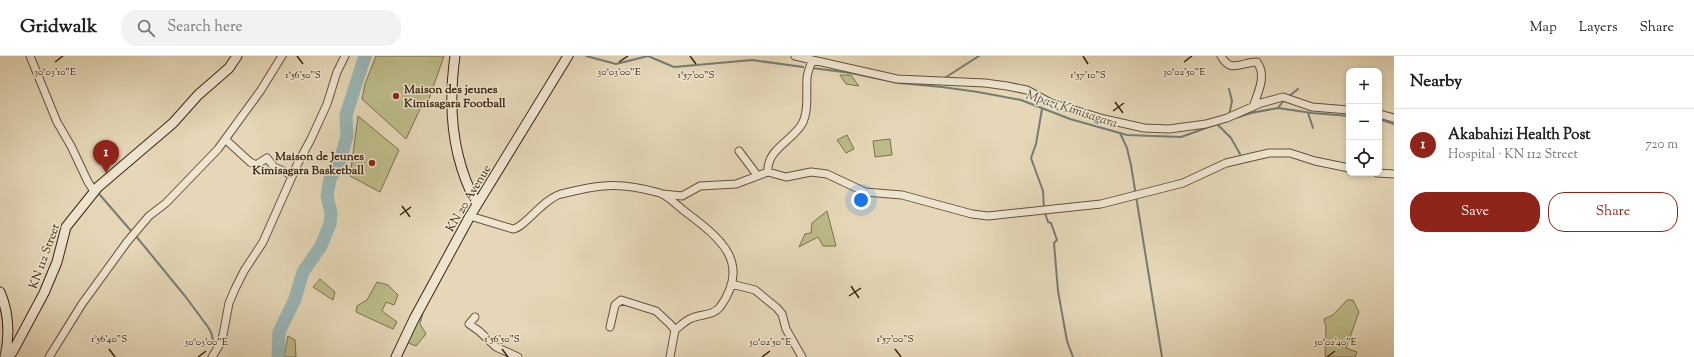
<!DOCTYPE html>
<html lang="en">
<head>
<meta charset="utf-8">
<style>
  :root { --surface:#fff; --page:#f2f2f2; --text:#222; --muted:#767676; --line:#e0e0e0; --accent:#8f2418 }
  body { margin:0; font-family:"Sorts Mill Goudy",serif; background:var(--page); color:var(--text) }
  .controls { position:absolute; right:12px; top:12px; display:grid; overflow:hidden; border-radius:8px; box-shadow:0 2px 6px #0003 }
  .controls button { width:36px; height:36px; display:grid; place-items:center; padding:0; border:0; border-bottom:1px solid var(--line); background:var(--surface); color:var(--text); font:20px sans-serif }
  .you { position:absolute; left:861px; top:144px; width:14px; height:14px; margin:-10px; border:3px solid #fff; border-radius:50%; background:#1a73e8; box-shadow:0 0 0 6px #1a73e833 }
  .badge { display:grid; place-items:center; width:26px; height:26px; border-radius:50%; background:var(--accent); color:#fff; font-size:13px; font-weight:700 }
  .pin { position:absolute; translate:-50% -33px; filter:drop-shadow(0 1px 2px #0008) }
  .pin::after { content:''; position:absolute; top:21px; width:14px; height:12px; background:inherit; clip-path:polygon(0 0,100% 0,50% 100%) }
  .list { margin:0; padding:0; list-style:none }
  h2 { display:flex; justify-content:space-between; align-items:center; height:52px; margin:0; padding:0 16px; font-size:17px }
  h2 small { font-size:13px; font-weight:400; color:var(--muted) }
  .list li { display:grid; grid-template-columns:26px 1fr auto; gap:12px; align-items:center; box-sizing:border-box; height:72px; padding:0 16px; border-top:1px solid var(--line) }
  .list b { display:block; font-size:15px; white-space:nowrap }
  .list p { margin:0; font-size:13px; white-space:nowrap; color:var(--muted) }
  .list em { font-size:13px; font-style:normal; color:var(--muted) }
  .actions { display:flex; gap:8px; padding:12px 16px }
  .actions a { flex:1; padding:9px 0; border:1px solid var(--accent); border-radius:16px; text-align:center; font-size:14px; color:var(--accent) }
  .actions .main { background:var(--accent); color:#fff }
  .icon { flex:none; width:22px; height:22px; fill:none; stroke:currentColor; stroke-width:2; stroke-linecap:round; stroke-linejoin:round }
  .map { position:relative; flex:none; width:1394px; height:301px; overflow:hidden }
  header { display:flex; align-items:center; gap:24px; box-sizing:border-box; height:56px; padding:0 20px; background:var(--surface); border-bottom:1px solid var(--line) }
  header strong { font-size:19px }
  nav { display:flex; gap:22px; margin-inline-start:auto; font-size:14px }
  .search { width:280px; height:36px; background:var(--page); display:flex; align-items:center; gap:10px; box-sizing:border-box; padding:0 14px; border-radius:16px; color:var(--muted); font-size:15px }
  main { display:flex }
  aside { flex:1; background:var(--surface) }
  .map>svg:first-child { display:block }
  .green { fill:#bcbc89; stroke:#7c704d }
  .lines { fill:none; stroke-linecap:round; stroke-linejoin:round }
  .stream { stroke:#747d75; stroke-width:2 }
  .river { stroke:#99b7b8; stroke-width:13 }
  .street-casing { stroke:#66523a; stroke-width:9 }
  .secondary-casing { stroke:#3c2511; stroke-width:11 }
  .street { stroke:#eee5d0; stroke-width:7 }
  .secondary { stroke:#eee5d0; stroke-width:9 }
  .ticks { fill:none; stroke:#3c2511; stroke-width:1.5 }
  .poi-dot { fill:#8f2418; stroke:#eee5d0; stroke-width:1.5 }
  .labels { text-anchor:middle; stroke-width:3; stroke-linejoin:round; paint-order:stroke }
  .poi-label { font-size:12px; font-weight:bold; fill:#3c2511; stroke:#eee5d0; text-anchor:start }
  .street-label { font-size:12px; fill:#3c2511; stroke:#eee5d0 }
  .water-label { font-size:13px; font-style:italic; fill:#534a3b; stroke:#eee5d0 }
  .ticks-label { font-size:10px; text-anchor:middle; fill:#3c2511; stroke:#eee5d0; stroke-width:3; stroke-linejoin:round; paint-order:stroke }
</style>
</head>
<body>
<header>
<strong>Gridwalk</strong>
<div class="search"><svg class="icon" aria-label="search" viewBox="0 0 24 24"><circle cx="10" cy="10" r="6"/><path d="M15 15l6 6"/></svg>Search here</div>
<nav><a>Map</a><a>Layers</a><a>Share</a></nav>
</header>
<main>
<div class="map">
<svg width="1394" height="301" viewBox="0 0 1394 301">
  <rect width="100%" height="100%" fill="#e5d7b7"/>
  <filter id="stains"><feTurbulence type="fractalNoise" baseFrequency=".005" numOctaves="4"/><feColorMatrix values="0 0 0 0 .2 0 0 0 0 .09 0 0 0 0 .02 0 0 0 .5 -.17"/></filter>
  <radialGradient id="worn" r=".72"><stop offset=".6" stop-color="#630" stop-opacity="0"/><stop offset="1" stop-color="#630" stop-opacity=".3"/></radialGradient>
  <!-- green -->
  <path class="green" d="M 376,0 L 444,0 L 429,43 L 421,51 L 406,83 L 362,43 L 365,28 Z
    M 840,19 L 851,19 L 859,30 L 846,28 Z
    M 358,60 L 399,94 L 380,136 L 350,120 Z
    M 847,79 L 854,93 L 846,97 L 837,84 Z
    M 890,83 L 892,99 L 875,101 L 873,85 Z
    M 827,155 L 836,190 L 823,190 L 818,181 L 799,191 L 805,178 L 811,177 L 812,167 Z
    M 320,223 L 335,236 L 333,244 L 313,231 Z
    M 377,226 L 388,229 L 398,239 L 394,249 L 386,246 L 382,255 L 397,266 L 393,273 L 356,256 L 357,250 L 367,244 Z
    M 1347,244 L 1353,244 L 1359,256 L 1346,292 L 1357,296 L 1355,301 L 1327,301 L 1325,300 L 1326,271 L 1324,263 L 1333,259 Z
    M 419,257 L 423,257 L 420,268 L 426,278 L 416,290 L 404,285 Z
    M 288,280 L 295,284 L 296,301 L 284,301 Z"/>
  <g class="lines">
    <!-- stream -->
    <path class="stream" d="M 586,0 L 616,8 L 648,0 L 674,11 L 752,4 L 803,11
      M 812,12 L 851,17 L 899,27 L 942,31 L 978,36 L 1021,44 L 1070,63 L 1127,79 L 1181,81 L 1220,67
      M 943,23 L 979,0
      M 1229,33 L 1232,45 L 1229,59
      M 1288,41 L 1298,33
      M 1278,52 L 1284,44
      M 1042,53 L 1036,88 L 1031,102 L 1043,135 L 1044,154 L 1048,166 L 1051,167 L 1057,184 L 1054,187 L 1058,235 L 1067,285 L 1073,301
      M 1308,57 L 1313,72
      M 1232,63 L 1251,57 L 1278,52 L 1312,57 L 1349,60
      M 1379,63 L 1394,68
      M 1218,69 L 1231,82 L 1240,98
      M 1120,77 L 1127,92 L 1131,109 L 1162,301
      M 100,139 L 132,176
      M 135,179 L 185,240 L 208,271 L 211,276 L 215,292"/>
    <!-- river -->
    <path class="river" d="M 278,301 L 279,276 L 295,243 L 303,216 L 321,190 L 330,168 L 331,157 L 327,140 L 330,123 L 339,108 L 347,80 L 346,59 L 365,0"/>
    <defs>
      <path id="street" d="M 30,0 L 57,66 L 71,90 L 88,126 L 94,135
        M 795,0 L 897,23 L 985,27 L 1007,30 L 1027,34 L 1051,47 L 1104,63 L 1144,72 L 1169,73 L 1206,68 L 1227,62 L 1261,47 L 1283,41 L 1312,51 L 1349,54
        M 1221,0 C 1231,18 1241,6 1257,6 C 1267,20 1258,36 1253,51
        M 1379,58 L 1394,62
        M 225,83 L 250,106 L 256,109 L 267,102 L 274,111 L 292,119
        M 739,95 L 757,119
        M 768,116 C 766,94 792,85 802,68 C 809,55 806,37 807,23 C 807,17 810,10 812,5
        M 1377,117 L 1394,118
        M 662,138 L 682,140 L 700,130 L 736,128 L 768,116 L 786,121 L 811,116 L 827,118 L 865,136 L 902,139 L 972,158 L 988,160 L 1101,148 L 1183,127 L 1226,107 L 1269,97 L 1290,97 L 1315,105 L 1349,112
        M 470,160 L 513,173 C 524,172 543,143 561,138 C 574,135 589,131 603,130 C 621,128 642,132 660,137 C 667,139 680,152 687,157 C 720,182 752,207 720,251 C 713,260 701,258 692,262 C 686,264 680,270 675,274 L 670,301
        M 731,228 L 755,234 L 777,252 L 782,258 L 786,273 L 802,301
        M 475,261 L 469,268 L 479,275 L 496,291 L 518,301
        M 610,271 L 615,249 L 621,244 L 656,255 L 670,268 L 675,274
        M 49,301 L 82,248 L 127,186 L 149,160 L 166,147 L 218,93 L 261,34 L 282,0
        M 212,301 L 220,288 L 223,279 L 229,247 L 235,233 L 244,215 L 263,186 L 298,107 L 311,83 L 327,48 L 337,16 L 345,0"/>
      <path id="secondary" d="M 455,0 C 448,50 452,103 477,148
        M 0,236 C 9,257 10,278 5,301
        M 5,300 L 10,299 L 13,295 L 44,237 L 57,206 L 66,171 L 98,131 L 173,67 L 198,39 L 229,12 L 237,0
        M 396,301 L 414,263 L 470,160 L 568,0"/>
    </defs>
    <!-- street casing -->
    <use href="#street" class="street-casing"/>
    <!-- secondary casing -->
    <use href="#secondary" class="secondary-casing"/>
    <!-- street -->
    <use href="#street" class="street"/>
    <!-- secondary -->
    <use href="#secondary" class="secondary"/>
  </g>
  <!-- ticks -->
  <path class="ticks" d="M 297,0 L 303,8M 690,0 L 696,8M 1083,0 L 1088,8M 55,6 L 63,0M 619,6 L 628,0M 1184,6 L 1192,0M 1115,46 L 1123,57M 1113,55 L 1124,47M 402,150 L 410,161M 400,159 L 411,151M 851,230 L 859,242M 849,240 L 861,232M 109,293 L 115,301M 502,293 L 508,301M 895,293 L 901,301M 198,301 L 206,295M 762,301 L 770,295M 1327,301 L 1335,295"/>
  <!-- markers -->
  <g class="poi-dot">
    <circle cx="396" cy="40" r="4"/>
    <circle cx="372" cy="107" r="4"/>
  </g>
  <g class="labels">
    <!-- poi labels -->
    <g class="poi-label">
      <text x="404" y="37">Maison des jeunes<tspan x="404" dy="14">Kimisagara Football</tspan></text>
      <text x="364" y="104" text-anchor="end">Maison de Jeunes<tspan x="364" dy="14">Kimisagara Basketball</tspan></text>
    </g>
    <!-- street labels -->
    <g class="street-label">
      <text transform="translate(468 142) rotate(-59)" y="4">KN 20 Avenue</text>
      <text transform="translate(44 200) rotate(-70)" y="4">KN 112 Street</text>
    </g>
    <!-- water labels -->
    <g class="water-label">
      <text transform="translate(1072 52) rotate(18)" y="5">Mpazi Kimisagara</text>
    </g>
  </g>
  <g class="ticks-label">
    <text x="55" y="19">30°03'10"E</text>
    <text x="619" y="19">30°03'00"E</text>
    <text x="1184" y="19">30°02'50"E</text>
    <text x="303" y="22">1°56'50"S</text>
    <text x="696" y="22">1°57'00"S</text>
    <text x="1088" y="22">1°57'10"S</text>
    <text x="109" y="286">1°56'40"S</text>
    <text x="502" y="286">1°56'50"S</text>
    <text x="895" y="286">1°57'00"S</text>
    <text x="206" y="289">30°03'00"E</text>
    <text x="770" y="289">30°02'50"E</text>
    <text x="1335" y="289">30°02'40"E</text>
  </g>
  <rect width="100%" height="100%" filter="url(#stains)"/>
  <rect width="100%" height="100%" fill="url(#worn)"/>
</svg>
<div class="controls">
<button>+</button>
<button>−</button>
<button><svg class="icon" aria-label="locate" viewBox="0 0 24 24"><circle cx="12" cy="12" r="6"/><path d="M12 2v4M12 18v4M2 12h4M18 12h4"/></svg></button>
</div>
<div class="you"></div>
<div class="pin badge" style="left:106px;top:117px">1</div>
</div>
<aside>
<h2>Nearby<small></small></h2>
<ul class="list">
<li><span class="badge">1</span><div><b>Akabahizi Health Post</b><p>Hospital · KN 112 Street</p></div><em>720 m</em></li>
</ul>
<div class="actions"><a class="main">Save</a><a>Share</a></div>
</aside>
</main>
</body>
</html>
